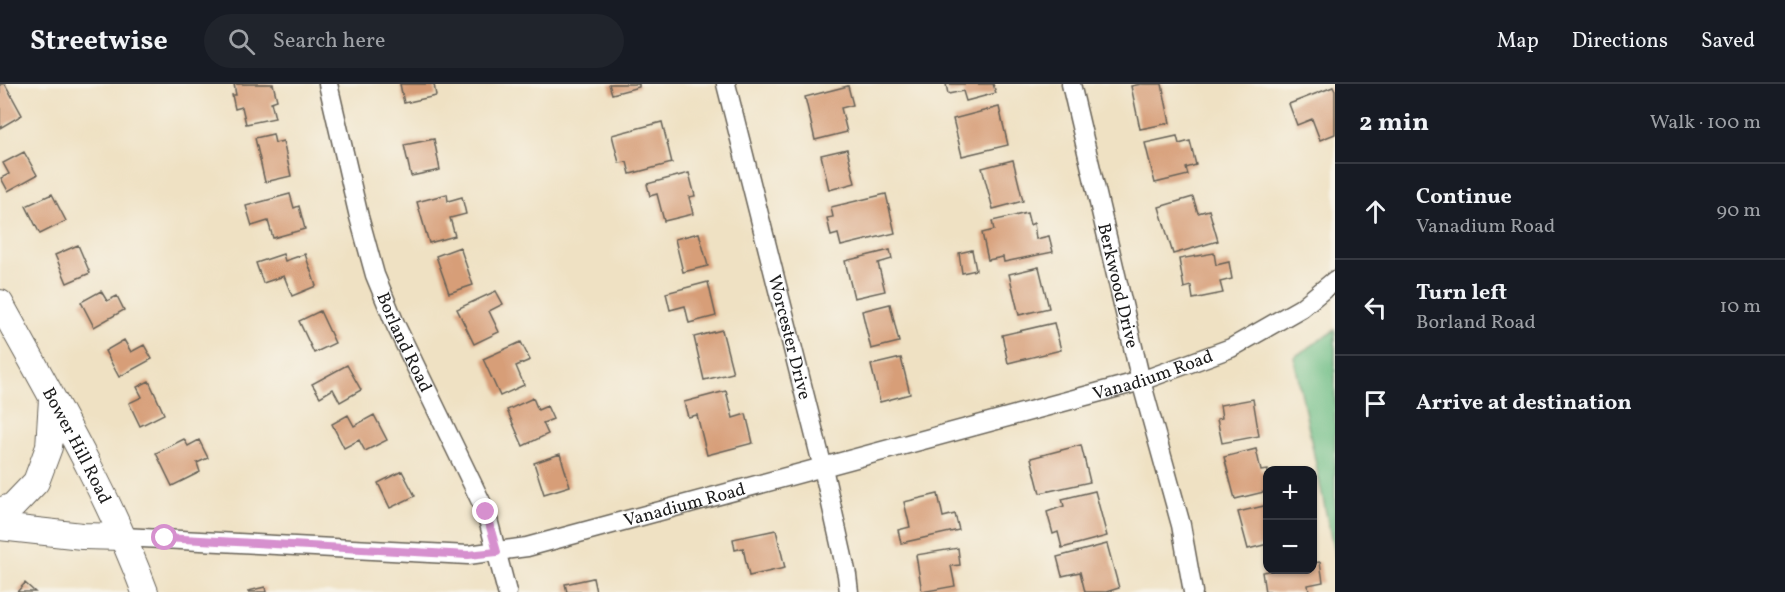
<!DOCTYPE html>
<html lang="en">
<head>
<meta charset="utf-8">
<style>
  :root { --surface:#171b24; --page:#20242c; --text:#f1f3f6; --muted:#9ea1a6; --line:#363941 }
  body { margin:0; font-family:Vollkorn,serif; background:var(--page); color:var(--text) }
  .controls { position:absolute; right:18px; bottom:18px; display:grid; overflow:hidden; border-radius:12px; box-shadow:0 2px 4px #0004 }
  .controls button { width:54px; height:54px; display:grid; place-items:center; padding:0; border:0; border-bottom:2px solid var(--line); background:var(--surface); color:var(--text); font:30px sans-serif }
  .stop { position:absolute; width:18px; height:18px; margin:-14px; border:4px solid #d690ce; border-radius:50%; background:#fff }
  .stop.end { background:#d690ce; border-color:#fff; box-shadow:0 2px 6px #0008 }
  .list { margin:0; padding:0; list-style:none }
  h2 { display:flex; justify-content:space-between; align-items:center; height:78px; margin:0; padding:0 24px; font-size:26px }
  h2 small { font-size:20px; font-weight:400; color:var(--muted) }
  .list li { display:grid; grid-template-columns:39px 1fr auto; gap:18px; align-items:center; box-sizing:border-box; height:96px; padding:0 24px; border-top:2px solid var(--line) }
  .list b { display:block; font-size:22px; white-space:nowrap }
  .list p { margin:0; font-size:20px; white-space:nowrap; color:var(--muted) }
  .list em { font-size:20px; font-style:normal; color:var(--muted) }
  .icon { flex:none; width:33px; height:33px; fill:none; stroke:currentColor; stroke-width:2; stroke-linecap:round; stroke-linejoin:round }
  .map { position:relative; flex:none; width:1335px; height:508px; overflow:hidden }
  header { display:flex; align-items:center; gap:36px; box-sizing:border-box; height:84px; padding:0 30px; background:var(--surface); border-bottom:2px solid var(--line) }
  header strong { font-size:28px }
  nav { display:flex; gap:33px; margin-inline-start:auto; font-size:21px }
  .search { width:420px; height:54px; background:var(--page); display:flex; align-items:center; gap:15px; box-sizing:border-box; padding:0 21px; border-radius:33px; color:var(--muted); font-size:22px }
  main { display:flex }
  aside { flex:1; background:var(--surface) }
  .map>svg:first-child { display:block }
  .forest { fill:#72bf88; stroke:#476e52; stroke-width:1.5 }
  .building { fill:#d79e78 }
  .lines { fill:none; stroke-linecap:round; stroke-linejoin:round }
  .street-casing { stroke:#666156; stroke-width:21 }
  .secondary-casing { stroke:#666156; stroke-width:28 }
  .street { stroke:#fff; stroke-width:18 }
  .secondary { stroke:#fff; stroke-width:26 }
  .route { stroke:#d690ce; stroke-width:8 }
  .labels { text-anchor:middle; stroke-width:5; stroke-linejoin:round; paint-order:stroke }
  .street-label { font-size:18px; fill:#1c1c1c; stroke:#f7f3e8 }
</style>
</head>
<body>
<header>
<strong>Streetwise</strong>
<div class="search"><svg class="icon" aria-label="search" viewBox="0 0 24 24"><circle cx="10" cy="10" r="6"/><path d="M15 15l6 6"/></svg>Search here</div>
<nav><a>Map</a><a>Directions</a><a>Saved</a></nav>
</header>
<main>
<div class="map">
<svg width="1335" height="508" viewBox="0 0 1335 508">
  <rect width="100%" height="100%" fill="#f7f3e8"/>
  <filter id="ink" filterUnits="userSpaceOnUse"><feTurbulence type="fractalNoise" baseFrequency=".0167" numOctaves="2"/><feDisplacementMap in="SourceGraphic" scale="12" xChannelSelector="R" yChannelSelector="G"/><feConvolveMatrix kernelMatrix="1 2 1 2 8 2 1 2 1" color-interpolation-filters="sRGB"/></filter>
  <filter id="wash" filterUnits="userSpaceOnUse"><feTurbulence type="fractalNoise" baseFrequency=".008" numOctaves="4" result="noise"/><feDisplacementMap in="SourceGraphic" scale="24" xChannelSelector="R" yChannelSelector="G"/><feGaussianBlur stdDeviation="1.35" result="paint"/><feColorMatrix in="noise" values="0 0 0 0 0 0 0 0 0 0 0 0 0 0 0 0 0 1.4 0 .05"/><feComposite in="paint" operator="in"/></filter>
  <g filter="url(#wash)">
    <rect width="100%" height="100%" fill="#efe1c3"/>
    <!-- forest -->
    <path class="forest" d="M 1335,246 L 1335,473 L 1294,273 Z"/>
    <g id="blocks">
      <!-- building -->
      <path class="building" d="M 0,0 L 5,0 L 22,31 L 0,44 Z
        M 234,0 L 273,0 L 277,16 L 271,18 L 275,34 L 246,40 L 242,23 L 235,25 L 232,11 L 236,11 Z
        M 400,0 L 434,0 L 436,12 L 404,19 Z
        M 609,0 L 639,0 L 639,3 L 612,10 Z
        M 946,0 L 993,0 L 996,9 L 966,17 L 963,7 L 948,10 Z
        M 1141,0 L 1162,0 L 1170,39 L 1140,45 L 1131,2 Z
        M 848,2 L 853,21 L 841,24 L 847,48 L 815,56 L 805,13 Z
        M 1333,3 L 1335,7 L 1335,50 L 1320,56 L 1312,35 L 1297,41 L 1289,20 Z
        M 999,23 L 1008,61 L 962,72 L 953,35 Z
        M 662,38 L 672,79 L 630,90 L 627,78 L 619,79 L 612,51 Z
        M 273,50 L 275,59 L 283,57 L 291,92 L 265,98 L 255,54 Z
        M 1177,52 L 1179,60 L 1190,57 L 1196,81 L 1186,84 L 1188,91 L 1155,99 L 1145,59 Z
        M 434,55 L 440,86 L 411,92 L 404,61 Z
        M 847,65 L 855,99 L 829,106 L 821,71 Z
        M 24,68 L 37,91 L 8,107 L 1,94 L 9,90 L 3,79 Z
        M 1013,76 L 1023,117 L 993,125 L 982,84 Z
        M 689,89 L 695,112 L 689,113 L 693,130 L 664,137 L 657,110 L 650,112 L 647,100 Z
        M 52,110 L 66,137 L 40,150 L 26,122 Z
        M 290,110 L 294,124 L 299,122 L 305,145 L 273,154 L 268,137 L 252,142 L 246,122 Z
        M 447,110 L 448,117 L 462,113 L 466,130 L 450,134 L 455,152 L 429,159 L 417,118 Z
        M 886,110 L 895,149 L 841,162 L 838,150 L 831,152 L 827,134 L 833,133 L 831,123 Z
        M 1193,113 L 1198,129 L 1209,126 L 1218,157 L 1173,170 L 1159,123 Z
        M 1027,129 L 1030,141 L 1034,139 L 1036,155 L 1049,152 L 1053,168 L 1004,178 L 1003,173 L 988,176 L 982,149 L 994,146 L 992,137 Z
        M 699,149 L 708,182 L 683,188 L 675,155 Z
        M 78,161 L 90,189 L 67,199 L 55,171 Z
        M 460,163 L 473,201 L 449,209 L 436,172 Z
        M 890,166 L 892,175 L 878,179 L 885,207 L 854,214 L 845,177 Z
        M 972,166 L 976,186 L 962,189 L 959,169 Z
        M 1214,169 L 1216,181 L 1229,178 L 1232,195 L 1220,198 L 1223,209 L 1193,215 L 1191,202 L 1184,204 L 1179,175 Z
        M 283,170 L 285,177 L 305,170 L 316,202 L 292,212 L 284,192 L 263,199 L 256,179 Z
        M 1039,183 L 1049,224 L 1019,231 L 1009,190 Z
        M 708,198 L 716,232 L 689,239 L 685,222 L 670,226 L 666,209 Z
        M 101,207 L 107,217 L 117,212 L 124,226 L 94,243 L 81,218 Z
        M 496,207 L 503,220 L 489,227 L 499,248 L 474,260 L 457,225 Z
        M 890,220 L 899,258 L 871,265 L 862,227 Z
        M 320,227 L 335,259 L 314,269 L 299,237 Z
        M 1054,239 L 1061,266 L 1008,279 L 1002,251 Z
        M 722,246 L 733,289 L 704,296 L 694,253 Z
        M 124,256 L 131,268 L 144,261 L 152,275 L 119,293 L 105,267 Z
        M 521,258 L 530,276 L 516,282 L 524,301 L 500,312 L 483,275 Z
        M 901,274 L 910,310 L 880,318 L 871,281 Z
        M 347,281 L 361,306 L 340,318 L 333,305 L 320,313 L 312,300 Z
        M 149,297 L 164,330 L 140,342 L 129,319 L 142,313 L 137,303 Z
        M 726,307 L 733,334 L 746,330 L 753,359 L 707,371 L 697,331 L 688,333 L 684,318 Z
        M 533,314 L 538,326 L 547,322 L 553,335 L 543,339 L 548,350 L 523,362 L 507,326 Z
        M 1253,315 L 1259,352 L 1222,359 L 1217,335 L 1222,334 L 1220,321 Z
        M 348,331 L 354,342 L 374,331 L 387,356 L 365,367 L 359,356 L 344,364 L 332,340 Z
        M 184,355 L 188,362 L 199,356 L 208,374 L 197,379 L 200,388 L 172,402 L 156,369 Z
        M 1081,361 L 1090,398 L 1040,409 L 1031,374 Z
        M 1256,365 L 1261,387 L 1268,386 L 1268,407 L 1235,415 L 1224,373 Z
        M 560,370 L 570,402 L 544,410 L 534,379 Z
        M 402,387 L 415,412 L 390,424 L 378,399 Z
        M 1095,407 L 1107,452 L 1062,464 L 1058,448 L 1053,450 L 1047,428 L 1064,422 L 1062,415 Z
        M 938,410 L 943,433 L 955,430 L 959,446 L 901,459 L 898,446 L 910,443 L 904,418 Z
        M 1268,421 L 1268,460 L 1248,465 L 1238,428 Z
        M 776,446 L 785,484 L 749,492 L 743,464 L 735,466 L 733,455 Z
        M 1107,460 L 1119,504 L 1106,508 L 1085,508 L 1080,488 L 1062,492 L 1057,473 Z
        M 958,464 L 960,481 L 951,482 L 955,502 L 922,508 L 916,471 Z
        M 1320,478 L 1323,498 L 1308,501 L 1309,508 L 1265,508 L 1262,488 L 1274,486 L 1312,486 L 1312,479 Z
        M 593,494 L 596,508 L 567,508 L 565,500 Z
        M 25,499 L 35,508 L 17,508 Z
        M 265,503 L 266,508 L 248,508 L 248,507 Z"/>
    </g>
  </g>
  <g filter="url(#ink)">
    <use href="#blocks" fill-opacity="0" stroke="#666156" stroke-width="1.5"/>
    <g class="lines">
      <defs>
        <g id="street">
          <path id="s1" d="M 328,0 L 359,133 L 375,191 L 396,242 L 486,428 L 507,508"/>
          <path id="s2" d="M 726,0 L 823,384 L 847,491 L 849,508"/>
          <path id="s3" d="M 1071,0 L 1141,297 L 1181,441 L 1193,508"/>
          <path id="s4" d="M 123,453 L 468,471 L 527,463 L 1141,297 L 1231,264 L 1301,224 L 1335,196"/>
        </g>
        <g id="secondary">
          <path id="s5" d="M 0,219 C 51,312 108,408 145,508"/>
          <path d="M 0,427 L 13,422 L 36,398 L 49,363 L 52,315"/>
          <path d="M 0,443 L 82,452 L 123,453"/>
        </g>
      </defs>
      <!-- street casing -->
      <use href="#street" class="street-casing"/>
      <!-- secondary casing -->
      <use href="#secondary" class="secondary-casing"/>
      <!-- street -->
      <use href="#street" class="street"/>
      <!-- secondary -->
      <use href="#secondary" class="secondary"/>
    </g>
  </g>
  <g class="lines" filter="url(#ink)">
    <!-- route -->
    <path class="route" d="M 165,454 L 468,471 L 497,468 L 486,428"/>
  </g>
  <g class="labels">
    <!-- street labels -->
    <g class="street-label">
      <text dy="6" stroke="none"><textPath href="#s3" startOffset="207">Berkwood Drive</textPath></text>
      <text dy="6" stroke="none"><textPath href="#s2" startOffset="261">Worcester Drive</textPath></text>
      <text dy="6" stroke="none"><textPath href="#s1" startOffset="270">Borland Road</textPath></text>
      <text dy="6" stroke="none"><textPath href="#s4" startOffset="1054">Vanadium Road</textPath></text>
      <text dy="6" stroke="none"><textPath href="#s5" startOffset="162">Bower Hill Road</textPath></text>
      <text dy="6" stroke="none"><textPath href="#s4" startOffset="568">Vanadium Road</textPath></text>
    </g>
  </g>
</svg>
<div class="controls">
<button>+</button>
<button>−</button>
</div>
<div class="stop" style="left:165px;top:454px"></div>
<div class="stop end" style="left:486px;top:428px"></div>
</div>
<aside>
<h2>2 min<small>Walk · 100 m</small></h2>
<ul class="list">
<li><svg class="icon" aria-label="ahead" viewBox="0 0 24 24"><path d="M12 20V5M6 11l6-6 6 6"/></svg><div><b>Continue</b><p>Vanadium Road</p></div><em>90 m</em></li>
<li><svg class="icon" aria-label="left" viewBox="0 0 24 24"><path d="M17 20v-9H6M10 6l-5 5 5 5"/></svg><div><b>Turn left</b><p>Borland Road</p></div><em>10 m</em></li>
<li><svg class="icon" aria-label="arrive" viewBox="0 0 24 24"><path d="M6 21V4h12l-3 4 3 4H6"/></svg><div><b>Arrive at destination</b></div></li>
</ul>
</aside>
</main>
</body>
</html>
